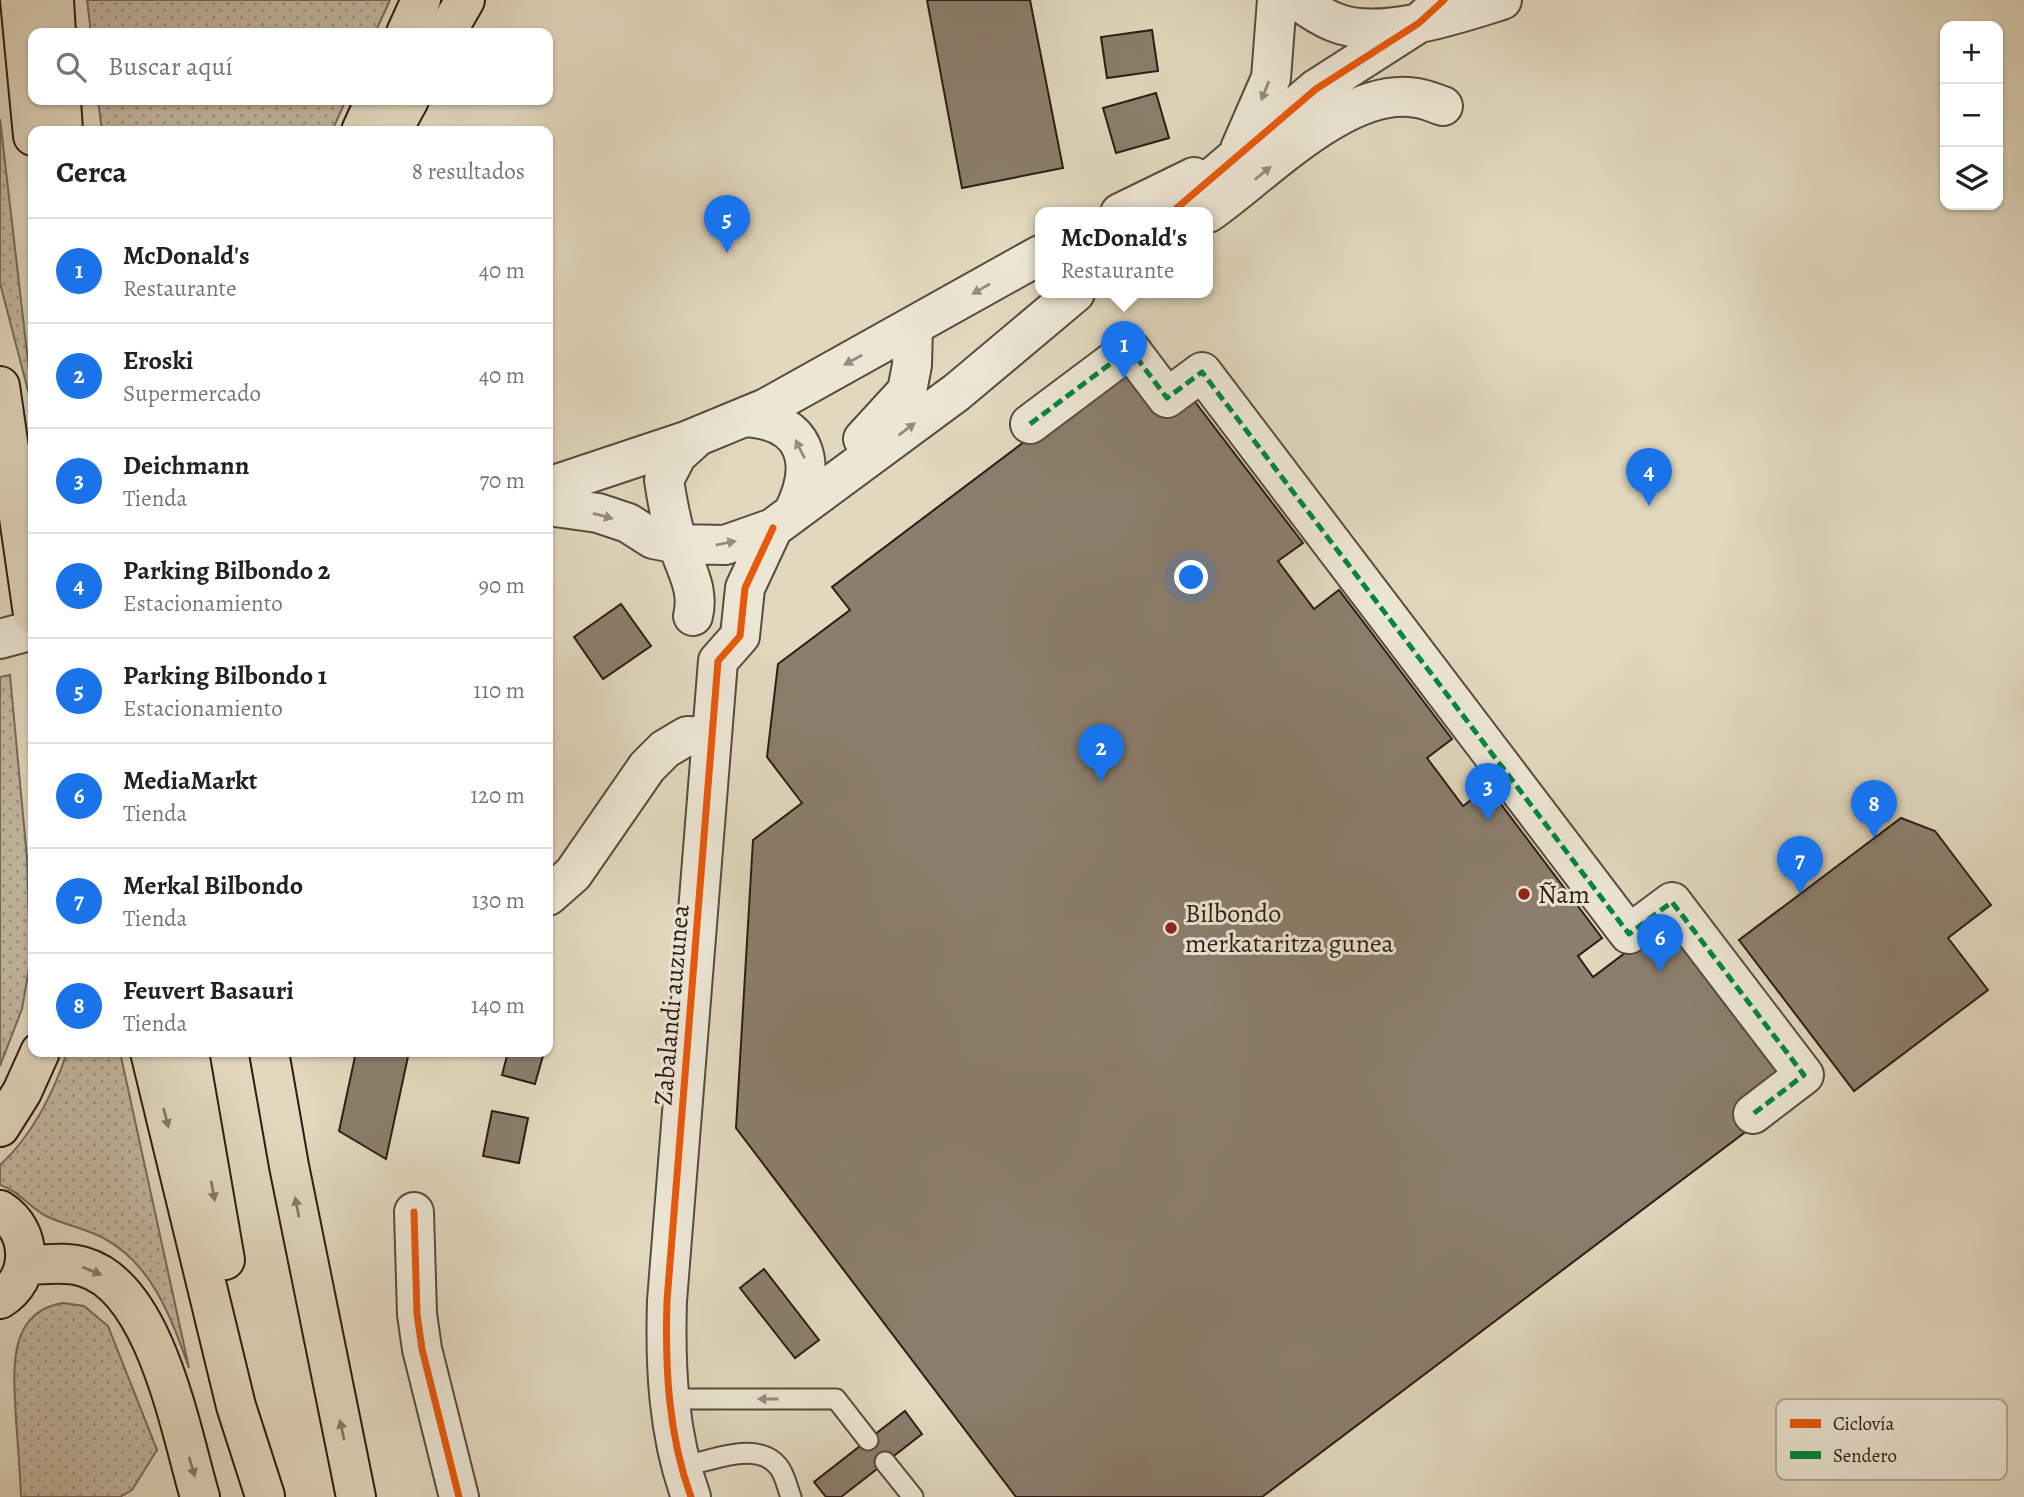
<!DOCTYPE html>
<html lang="es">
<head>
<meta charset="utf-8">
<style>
  :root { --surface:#fff; --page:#f6f6f6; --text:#222; --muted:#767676; --line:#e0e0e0; --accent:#1a73e8 }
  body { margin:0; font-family:Alegreya,serif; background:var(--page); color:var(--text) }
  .controls { position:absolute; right:21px; top:21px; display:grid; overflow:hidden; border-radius:14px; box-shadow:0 2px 5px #0004 }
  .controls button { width:63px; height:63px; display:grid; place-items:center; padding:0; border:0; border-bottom:2px solid var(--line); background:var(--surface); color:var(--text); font:35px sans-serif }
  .you { position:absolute; left:1192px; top:578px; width:24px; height:24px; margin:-18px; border:5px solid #fff; border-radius:50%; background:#1a73e8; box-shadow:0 0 0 10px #1a73e833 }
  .badge { display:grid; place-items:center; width:46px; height:46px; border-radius:50%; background:var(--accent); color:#fff; font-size:23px; font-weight:700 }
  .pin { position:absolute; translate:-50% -58px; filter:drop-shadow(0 2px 4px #0008) }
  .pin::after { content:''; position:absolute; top:37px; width:24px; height:21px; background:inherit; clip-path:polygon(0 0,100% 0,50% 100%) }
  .popup { position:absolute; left:1035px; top:207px; width:178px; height:91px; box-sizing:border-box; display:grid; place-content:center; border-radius:14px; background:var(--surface); filter:drop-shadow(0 2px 5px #0005); font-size:23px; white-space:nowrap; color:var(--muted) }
  .popup b { font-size:26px; color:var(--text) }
  .popup::after { content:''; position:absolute; left:50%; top:100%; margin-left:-14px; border:14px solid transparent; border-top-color:var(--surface) }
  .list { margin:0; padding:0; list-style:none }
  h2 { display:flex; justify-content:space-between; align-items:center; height:91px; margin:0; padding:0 28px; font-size:30px }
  h2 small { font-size:23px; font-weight:400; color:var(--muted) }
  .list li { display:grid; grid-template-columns:46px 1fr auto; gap:21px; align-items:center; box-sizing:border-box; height:105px; padding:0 28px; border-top:2px solid var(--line) }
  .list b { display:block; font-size:26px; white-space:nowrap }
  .list p { margin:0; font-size:23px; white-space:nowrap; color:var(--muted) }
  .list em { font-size:23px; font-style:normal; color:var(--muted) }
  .icon { flex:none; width:38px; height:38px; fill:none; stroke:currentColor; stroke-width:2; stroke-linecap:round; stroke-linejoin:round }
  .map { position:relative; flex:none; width:2024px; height:1497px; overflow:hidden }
  .search { position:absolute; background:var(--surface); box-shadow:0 2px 5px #0004; left:28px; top:28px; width:525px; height:77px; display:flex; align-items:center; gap:18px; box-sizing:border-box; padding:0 24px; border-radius:14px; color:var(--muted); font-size:26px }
  .panel { position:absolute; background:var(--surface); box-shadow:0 2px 5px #0004; left:28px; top:126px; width:525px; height:931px; border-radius:14px }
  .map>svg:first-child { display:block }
  .green { fill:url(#green-dots); stroke:#786a5b; stroke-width:2 }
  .building { fill:#8b7e6d; stroke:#2d1c15; stroke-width:2 }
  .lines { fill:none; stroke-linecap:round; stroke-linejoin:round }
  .lane-casing { stroke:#5a4b3f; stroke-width:23 }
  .street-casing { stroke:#5a4b3f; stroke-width:42 }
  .primary-casing { stroke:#2d1c15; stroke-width:42 }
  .highway-casing { stroke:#2d1c15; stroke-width:42 }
  .lane { stroke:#ece6d5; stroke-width:19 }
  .street { stroke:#ece6d5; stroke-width:38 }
  .primary { stroke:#e2d8be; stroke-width:38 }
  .highway { stroke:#e2d8be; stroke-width:38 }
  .quiet { stroke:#00873e; stroke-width:5; stroke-dasharray:10 5; stroke-linecap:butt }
  .cycleway-casing { stroke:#ece6d5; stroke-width:11 }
  .cycleway { stroke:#e8590c; stroke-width:7 }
  .oneway { fill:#968b7f }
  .oneway2 { fill:#887a6a }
  .poi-dot { fill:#8f2418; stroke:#ece6d5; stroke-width:2.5 }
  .labels { text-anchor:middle; stroke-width:6; stroke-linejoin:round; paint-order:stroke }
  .poi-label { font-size:26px; fill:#2d1c15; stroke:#ece6d5; text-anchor:start }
  .street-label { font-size:26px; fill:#2d1c15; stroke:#ece6d5 }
  .key { fill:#ece6d5; stroke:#b3a99b; stroke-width:2 }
  .key-label { font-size:19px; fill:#2d1c15 }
</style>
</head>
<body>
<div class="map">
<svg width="2024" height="1497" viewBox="0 0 2024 1497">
  <defs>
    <pattern id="green-dots" width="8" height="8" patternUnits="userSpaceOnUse" patternTransform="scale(1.75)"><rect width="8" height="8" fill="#c3b8a1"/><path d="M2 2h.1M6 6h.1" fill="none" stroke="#9f9582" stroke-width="1.8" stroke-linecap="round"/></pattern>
  </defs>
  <rect width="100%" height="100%" fill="#e2d8be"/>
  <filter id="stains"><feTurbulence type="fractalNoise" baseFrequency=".00286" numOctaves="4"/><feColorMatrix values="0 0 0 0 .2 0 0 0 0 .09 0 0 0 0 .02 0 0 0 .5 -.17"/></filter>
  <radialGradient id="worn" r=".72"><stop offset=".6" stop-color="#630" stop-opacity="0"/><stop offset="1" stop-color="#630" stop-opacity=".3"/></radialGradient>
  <!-- green -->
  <path class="green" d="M 87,0 L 390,0 L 375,33 L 91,33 Z
    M 98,100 L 346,100 L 332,131 L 102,131 Z
    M 0,119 L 33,404 L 33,410 L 0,283 Z
    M 10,675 L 27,858 L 30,963 L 22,1009 L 0,1066 L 0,677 Z
    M 67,1052 L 120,1052 L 189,1368 C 172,1320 153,1265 105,1239 C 86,1228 63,1225 44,1215 C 28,1206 19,1191 0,1185 L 0,1165 C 32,1136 54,1092 67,1052 Z
    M 63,1303 L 84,1306 L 108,1326 L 157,1450 L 132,1490 L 120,1497 L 21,1497 C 20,1471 18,1446 16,1420 C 14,1375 5,1312 63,1303 Z"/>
  <!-- building -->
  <path class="building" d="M 927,0 L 1030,0 L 1063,168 L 962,188 Z
    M 1152,30 L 1158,71 L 1107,78 L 1101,37 Z
    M 1156,93 L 1169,138 L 1116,153 L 1103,108 Z
    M 1127,364 L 1189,394 L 1303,543 L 1278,561 L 1314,609 L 1339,590 L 1452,739 L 1427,758 L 1463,806 L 1488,787 L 1602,938 L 1578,956 L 1593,977 L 1670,919 L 1786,1073 L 1748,1130 L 1262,1497 L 1016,1497 L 736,1128 L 753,840 L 802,803 L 767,757 L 778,664 L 850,610 L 832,587 Z
    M 621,604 L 651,646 L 603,679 L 574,637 Z
    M 1901,818 L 1935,831 L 1991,905 L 1948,938 L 1988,990 L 1854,1091 L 1739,940 Z
    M 356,1052 L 409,1052 L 386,1159 L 339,1131 Z
    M 508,1052 L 544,1052 L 535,1084 L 502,1075 Z
    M 492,1111 L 528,1118 L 519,1163 L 483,1156 Z
    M 764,1269 L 819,1340 L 795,1358 L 740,1288 Z
    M 905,1411 L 922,1434 L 841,1497 L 826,1497 L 814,1482 Z"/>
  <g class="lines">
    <defs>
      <path id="lane" d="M 669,1399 L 836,1399 L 868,1440
        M 885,1462 L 913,1497
        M 682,1467 C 709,1461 757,1440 778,1466 C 785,1474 787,1487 791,1497"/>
      <path id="street" d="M 1297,0 C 1308,8 1321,17 1334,22 C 1378,41 1458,14 1502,0
        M 1240,149 L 1271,78 L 1277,0
        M 1120,213 L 1194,177
        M 1171,213 L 1316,89 L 1419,23 L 1444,0
        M 1208,213 C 1262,176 1346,85 1417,98 C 1425,99 1434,103 1443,106
        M 745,417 C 807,421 818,463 793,513
        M 1030,424 L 1130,349 L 1167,398 L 1202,372 L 1629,934 L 1672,902 L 1804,1075 L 1753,1114
        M 863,439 L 907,391 L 912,365 L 913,327
        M 548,487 L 686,441 L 766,408 L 1040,255
        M 548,506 L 598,513 L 628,523 L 653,539 L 678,544 L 725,545 L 773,528 L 957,392 L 1075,293
        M 693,616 C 700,588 684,567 677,541 C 671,521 667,500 664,480 L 677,455 L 697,437
        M 0,639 L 33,630
        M 548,896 L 573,874 L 647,767 L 665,749 L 687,736 L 712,737
        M 414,1212 L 417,1314 L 422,1349 L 459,1497
        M 691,1497 C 668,1434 665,1367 667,1301 L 718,661 L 740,636 L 745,588 L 773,528"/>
      <path id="primary" d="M 54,0 L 56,33
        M 406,33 L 421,0
        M 61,100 L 63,131
        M 361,131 L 375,100
        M 0,386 L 33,614
        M 150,1052 L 236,1406 L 265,1496
        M 189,1052 L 225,1260
        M 269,1052 L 289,1166 L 356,1497
        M 0,1127 L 22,1092 L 40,1052
        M 0,1210 C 33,1231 34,1278 0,1299
        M 25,1265 C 44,1265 66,1261 84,1267 C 156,1288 181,1433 200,1497"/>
      <path id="highway" d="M 20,0 L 33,136
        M 446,33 L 465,0
        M 392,131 L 409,100"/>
    </defs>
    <!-- lane casing -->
    <use href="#lane" class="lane-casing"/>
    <!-- street casing -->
    <use href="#street" class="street-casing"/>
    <!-- primary casing -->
    <use href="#primary" class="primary-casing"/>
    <!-- highway casing -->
    <use href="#highway" class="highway-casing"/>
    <!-- lane -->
    <use href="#lane" class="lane"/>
    <!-- street -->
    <use href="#street" class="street"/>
    <!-- primary -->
    <use href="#primary" class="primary"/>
    <!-- highway -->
    <use href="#highway" class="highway"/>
    <!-- quiet -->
    <path class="quiet" d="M 1030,424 L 1130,349 L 1167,398 L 1202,372 L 1629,934 L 1672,902 L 1804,1075 L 1753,1114"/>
    <defs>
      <path id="cycleway" d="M 1171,213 L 1316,89 L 1419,23 L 1444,0
        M 414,1212 L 417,1314 L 422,1349 L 459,1497
        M 691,1497 C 668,1434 665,1367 667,1301 L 718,661 L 740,636 L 745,588 L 773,528"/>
    </defs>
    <!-- cycleway casing -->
    <use href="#cycleway" class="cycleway-casing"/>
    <!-- cycleway -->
    <use href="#cycleway" class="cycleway"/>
  </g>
  <!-- one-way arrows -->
  <defs><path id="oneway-solid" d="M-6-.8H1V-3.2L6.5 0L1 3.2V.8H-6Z" transform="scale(1.75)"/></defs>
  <g class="oneway">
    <use href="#oneway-solid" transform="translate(1265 91) rotate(112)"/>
    <use href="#oneway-solid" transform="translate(1263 173) rotate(-39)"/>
    <use href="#oneway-solid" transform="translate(981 289) rotate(150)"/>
    <use href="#oneway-solid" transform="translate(853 360) rotate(151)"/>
    <use href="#oneway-solid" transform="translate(907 429) rotate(-37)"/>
    <use href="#oneway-solid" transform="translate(800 449) rotate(-116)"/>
    <use href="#oneway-solid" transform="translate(603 516) rotate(15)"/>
    <use href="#oneway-solid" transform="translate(726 543) rotate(-11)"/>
    <use href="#oneway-solid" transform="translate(768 1399) rotate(180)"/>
  </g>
  <g class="oneway2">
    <use href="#oneway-solid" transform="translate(166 1118) rotate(76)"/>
    <use href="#oneway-solid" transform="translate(213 1191) rotate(80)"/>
    <use href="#oneway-solid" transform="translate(297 1207) rotate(-101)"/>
    <use href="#oneway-solid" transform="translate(92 1271) rotate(22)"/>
    <use href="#oneway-solid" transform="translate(342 1430) rotate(-102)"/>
    <use href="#oneway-solid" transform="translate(192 1467) rotate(73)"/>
  </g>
  <!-- markers -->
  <g class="poi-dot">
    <circle cx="1524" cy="894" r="7"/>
    <circle cx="1171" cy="928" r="7"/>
  </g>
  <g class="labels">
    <!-- poi labels -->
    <g class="poi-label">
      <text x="1538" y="903">Ñam</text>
      <text x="1185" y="922">Bilbondo<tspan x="1185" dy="30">merkataritza gunea</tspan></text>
    </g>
    <!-- street labels -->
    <g class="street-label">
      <text transform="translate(671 1005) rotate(-85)" y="9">Zabalandi auzunea</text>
    </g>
  </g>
  <!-- legend -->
  <rect x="1776" y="1399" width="231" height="81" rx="10" class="key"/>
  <rect x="1790" y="1419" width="31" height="9" fill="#e8590c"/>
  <rect x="1790" y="1451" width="31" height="8" fill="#00873e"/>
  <g class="key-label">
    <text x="1833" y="1430">Ciclovía</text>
    <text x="1833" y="1462">Sendero</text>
  </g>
  <rect width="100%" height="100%" filter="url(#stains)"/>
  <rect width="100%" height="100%" fill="url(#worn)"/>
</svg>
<div class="controls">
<button>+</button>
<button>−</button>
<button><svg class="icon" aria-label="layers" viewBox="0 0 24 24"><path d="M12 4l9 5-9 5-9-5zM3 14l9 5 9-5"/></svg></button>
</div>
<div class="you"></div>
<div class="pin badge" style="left:1124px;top:379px">1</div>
<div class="popup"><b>McDonald's</b>Restaurante</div>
<div class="pin badge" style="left:1101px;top:782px">2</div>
<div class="pin badge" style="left:1488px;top:821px">3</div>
<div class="pin badge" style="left:1649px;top:506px">4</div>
<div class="pin badge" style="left:727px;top:253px">5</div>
<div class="pin badge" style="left:1660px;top:972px">6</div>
<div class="pin badge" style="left:1800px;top:894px">7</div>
<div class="pin badge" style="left:1874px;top:838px">8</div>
<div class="search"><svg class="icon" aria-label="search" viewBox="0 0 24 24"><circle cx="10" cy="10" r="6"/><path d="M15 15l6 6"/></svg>Buscar aquí</div>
<section class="panel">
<h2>Cerca<small>8 resultados</small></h2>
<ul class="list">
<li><span class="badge">1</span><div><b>McDonald's</b><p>Restaurante</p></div><em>40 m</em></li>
<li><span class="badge">2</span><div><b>Eroski</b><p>Supermercado</p></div><em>40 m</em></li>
<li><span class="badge">3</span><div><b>Deichmann</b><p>Tienda</p></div><em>70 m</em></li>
<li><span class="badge">4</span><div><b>Parking Bilbondo 2</b><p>Estacionamiento</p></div><em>90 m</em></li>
<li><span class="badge">5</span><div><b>Parking Bilbondo 1</b><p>Estacionamiento</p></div><em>110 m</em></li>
<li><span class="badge">6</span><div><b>MediaMarkt</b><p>Tienda</p></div><em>120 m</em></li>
<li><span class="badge">7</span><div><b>Merkal Bilbondo</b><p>Tienda</p></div><em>130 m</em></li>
<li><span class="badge">8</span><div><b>Feuvert Basauri</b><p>Tienda</p></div><em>140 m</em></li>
</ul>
</section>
</div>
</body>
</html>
